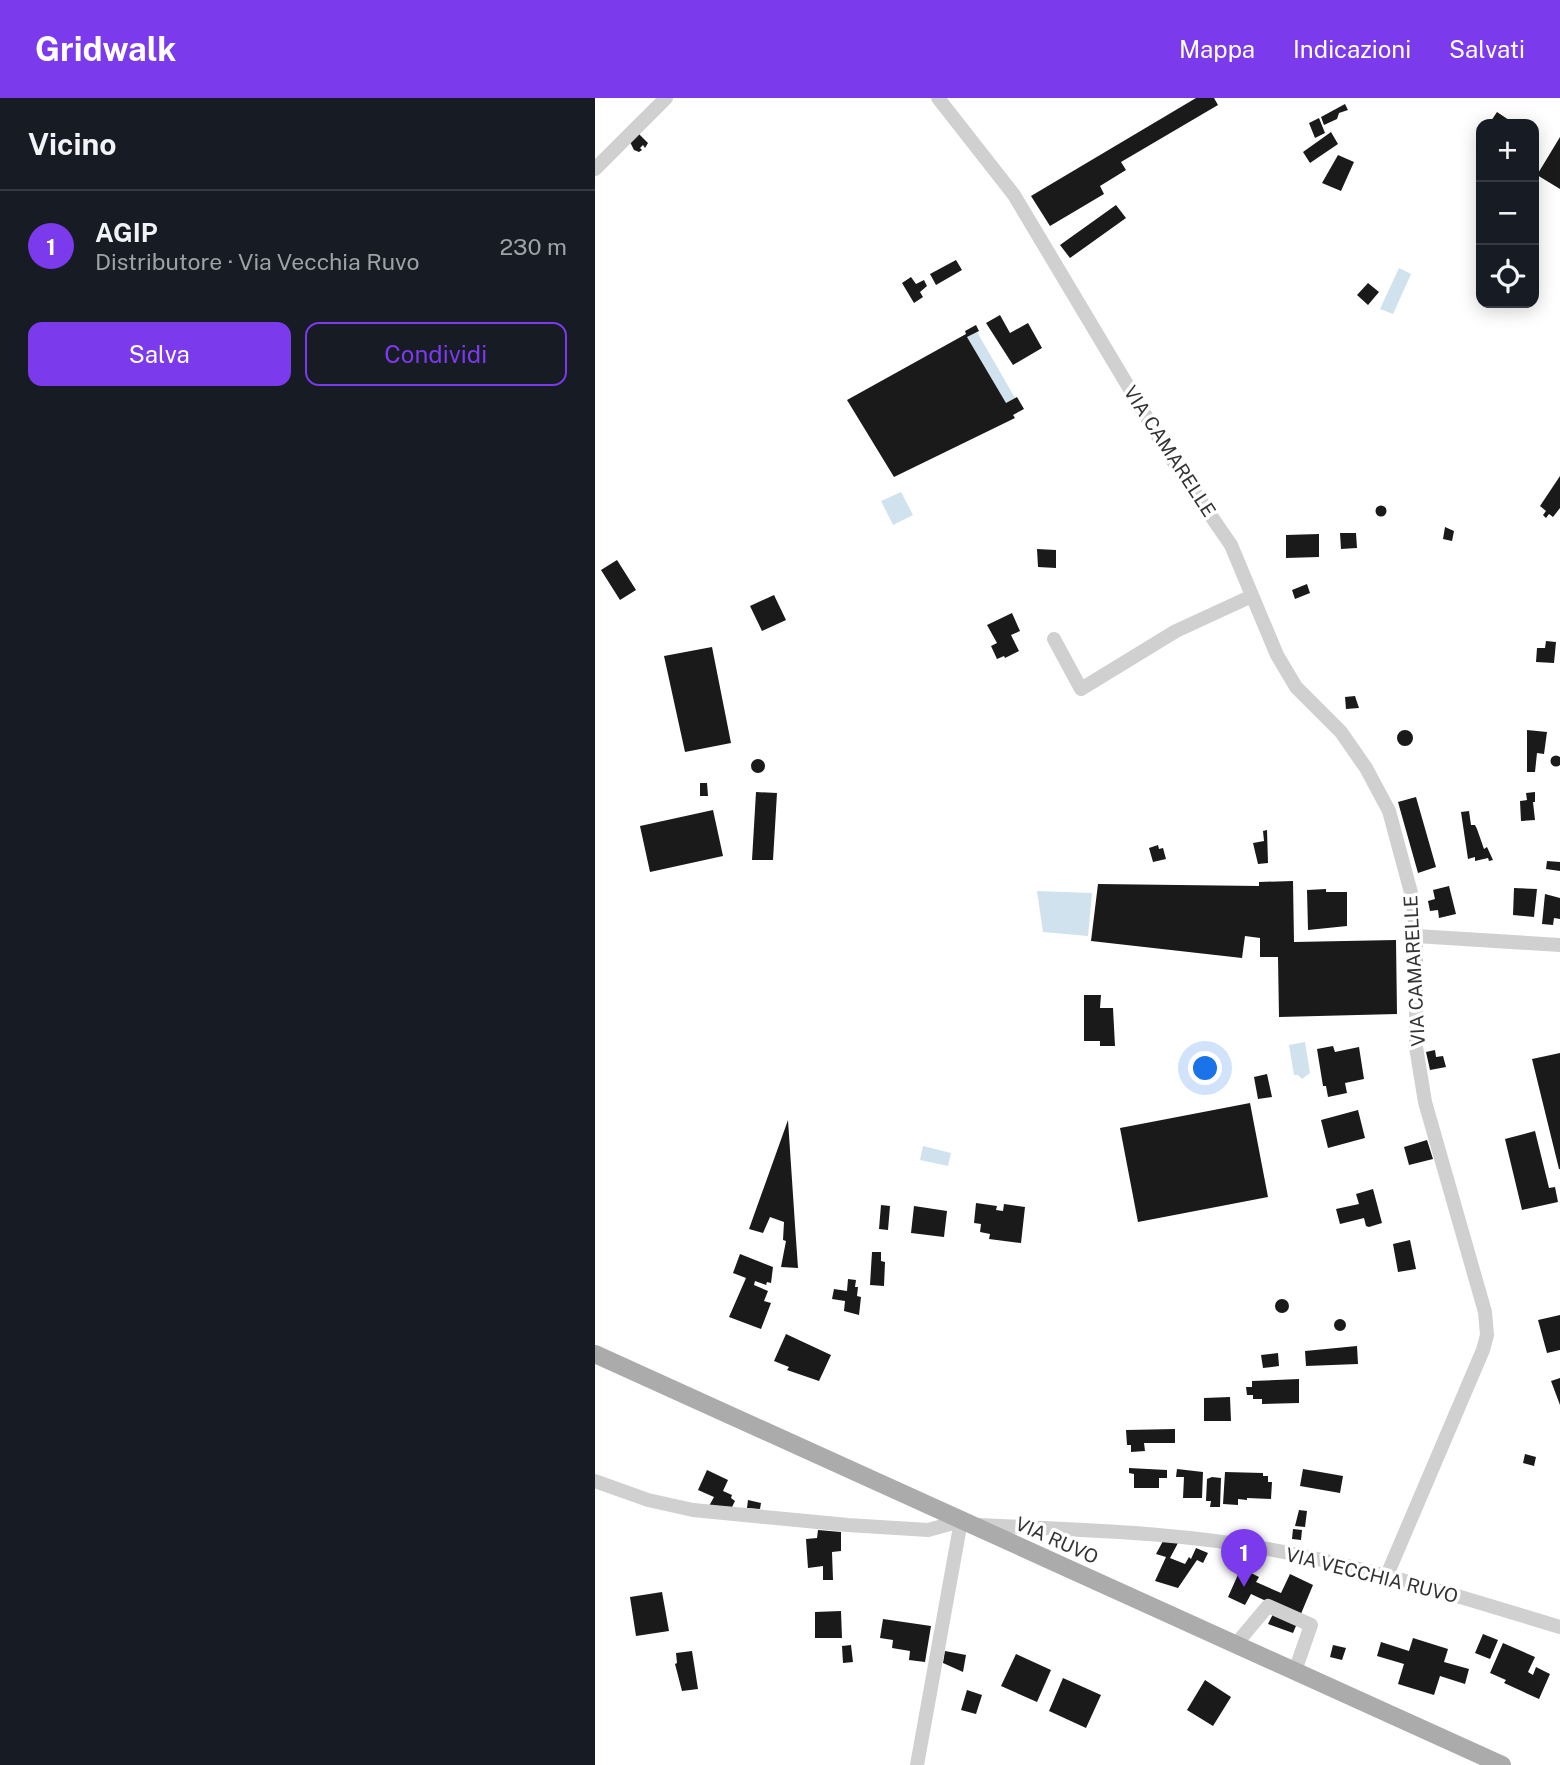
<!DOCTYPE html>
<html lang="it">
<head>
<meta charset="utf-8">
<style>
  :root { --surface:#171b24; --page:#242831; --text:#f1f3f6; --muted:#9ea1a6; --line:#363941; --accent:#7c3aed }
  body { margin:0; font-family:"Public Sans",sans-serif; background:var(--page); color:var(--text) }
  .controls { position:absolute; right:21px; top:21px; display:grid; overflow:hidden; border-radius:14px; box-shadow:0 4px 18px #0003 }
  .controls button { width:63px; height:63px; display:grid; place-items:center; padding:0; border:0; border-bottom:2px solid var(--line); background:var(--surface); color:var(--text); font:35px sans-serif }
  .you { position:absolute; left:611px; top:971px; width:24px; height:24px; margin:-18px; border:5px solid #fff; border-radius:50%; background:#1a73e8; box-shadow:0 0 0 10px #1a73e833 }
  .badge { display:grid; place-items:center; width:46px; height:46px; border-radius:50%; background:var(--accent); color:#fff; font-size:23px; font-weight:700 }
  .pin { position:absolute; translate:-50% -58px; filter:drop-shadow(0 2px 4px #0008) }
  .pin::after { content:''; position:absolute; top:37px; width:24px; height:21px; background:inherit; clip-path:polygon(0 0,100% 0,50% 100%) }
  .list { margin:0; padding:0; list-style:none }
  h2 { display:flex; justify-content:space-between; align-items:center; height:91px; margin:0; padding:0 28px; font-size:30px }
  h2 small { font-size:23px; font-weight:400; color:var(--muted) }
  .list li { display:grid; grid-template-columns:46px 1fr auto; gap:21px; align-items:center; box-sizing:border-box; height:112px; padding:0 28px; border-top:2px solid var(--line) }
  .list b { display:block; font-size:26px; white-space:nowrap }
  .list p { margin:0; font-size:23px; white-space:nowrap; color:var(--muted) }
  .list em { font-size:23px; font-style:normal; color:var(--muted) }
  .actions { display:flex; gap:14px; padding:21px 28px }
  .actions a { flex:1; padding:16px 0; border:2px solid var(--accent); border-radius:14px; text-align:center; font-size:24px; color:var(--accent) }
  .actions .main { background:var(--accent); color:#fff }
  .icon { flex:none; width:38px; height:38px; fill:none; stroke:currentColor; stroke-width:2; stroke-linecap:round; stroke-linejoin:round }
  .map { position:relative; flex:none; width:965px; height:1667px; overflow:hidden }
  header { display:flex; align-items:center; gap:42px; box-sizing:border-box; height:98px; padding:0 35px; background:var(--accent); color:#fff }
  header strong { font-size:33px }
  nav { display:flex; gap:38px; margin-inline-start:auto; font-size:24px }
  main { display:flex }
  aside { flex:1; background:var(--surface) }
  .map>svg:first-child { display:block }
  .water { fill:#cfe2ee }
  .building { fill:#1a1a1a }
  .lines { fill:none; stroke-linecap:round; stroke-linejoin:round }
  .minor { stroke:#d0d0d0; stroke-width:14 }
  .major { stroke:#ababab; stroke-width:18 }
  .labels { text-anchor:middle; stroke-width:7; stroke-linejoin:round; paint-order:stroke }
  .street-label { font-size:19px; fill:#333; stroke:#fff }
</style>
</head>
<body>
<header>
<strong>Gridwalk</strong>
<nav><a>Mappa</a><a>Indicazioni</a><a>Salvati</a></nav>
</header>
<main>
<aside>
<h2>Vicino<small></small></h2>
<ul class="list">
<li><span class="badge">1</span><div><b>AGIP</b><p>Distributore · Via Vecchia Ruvo</p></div><em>230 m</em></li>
</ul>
<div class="actions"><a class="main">Salva</a><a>Condividi</a></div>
</aside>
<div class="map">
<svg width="965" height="1667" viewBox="0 0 965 1667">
  <rect width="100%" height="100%" fill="#fff"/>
  <!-- water -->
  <path class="water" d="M 804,170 L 816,176 L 798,216 L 785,211 Z
    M 382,234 L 420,300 L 411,305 L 372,239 Z
    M 306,394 L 318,417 L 298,427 L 286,403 Z
    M 442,793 L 497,795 L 493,838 L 448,834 Z
    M 710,944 L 715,975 L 707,981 L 703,977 L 699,977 L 694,947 Z
    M 328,1048 L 356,1055 L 353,1068 L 325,1062 Z"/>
  <!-- building -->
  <path class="building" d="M 601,0 L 619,0 L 623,7 L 526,64 L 531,72 L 505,88 L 509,96 L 455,128 L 436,98 Z
    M 750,6 L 753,12 L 744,15 L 742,21 L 729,27 L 726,19 Z
    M 902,14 L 920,26 L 894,26 Z
    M 724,20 L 730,35 L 720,40 L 714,25 Z
    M 736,34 L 743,46 L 715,65 L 708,54 Z
    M 44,36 L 53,45 L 50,50 L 48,47 L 45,50 L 47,52 L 44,54 L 39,52 L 35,44 Z
    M 965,39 L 965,91 L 942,77 Z
    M 743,57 L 759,64 L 746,93 L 727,85 Z
    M 521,107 L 531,120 L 475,160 L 465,147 Z
    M 361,162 L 367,172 L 341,187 L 335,176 Z
    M 316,179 L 321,186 L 329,182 L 332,188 L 325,194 L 328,199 L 319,205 L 307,185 Z
    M 773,185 L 784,194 L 773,207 L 762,197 Z
    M 405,217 L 415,235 L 433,225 L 447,250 L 418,267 L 391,225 Z
    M 381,227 L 384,233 L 372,239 L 411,305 L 422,299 L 429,311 L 418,317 L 420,320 L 299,379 L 252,302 L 371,236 L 370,233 Z
    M 965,378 L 965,410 L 958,419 L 954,416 L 951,420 L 948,417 L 951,413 L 945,408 Z
    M780.5 413a5.5 5.5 0 1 1 11 0a5.5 5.5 0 1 1-11 0Z
    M 850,429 L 859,433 L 857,443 L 848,441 Z
    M 745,435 L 761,435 L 762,450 L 746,451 Z
    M 724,436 L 724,459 L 691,460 L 691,437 Z
    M 442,451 L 461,452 L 461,470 L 443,469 Z
    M 22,462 L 41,492 L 25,502 L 6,472 Z
    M 712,486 L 715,495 L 700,501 L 697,492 Z
    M 179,497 L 191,522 L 167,533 L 155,508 Z
    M 417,515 L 425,533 L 416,537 L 424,553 L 410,560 L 409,558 L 402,561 L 396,548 L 402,545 L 392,527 Z
    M 951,543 L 961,544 L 959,565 L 941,564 L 942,550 L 950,550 Z
    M 117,549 L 136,645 L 90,654 L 69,558 Z
    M 760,598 L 764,610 L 751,611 L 750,599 Z
    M 932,632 L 952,634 L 949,656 L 942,655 L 940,674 L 932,674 Z
    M802 640a8 8 0 1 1 16 0a8 8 0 1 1-16 0Z
    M955.5 663a5.5 5.5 0 1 1 11 0a5.5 5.5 0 1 1-11 0Z
    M156 668a7 7 0 1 1 14 0a7 7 0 1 1-14 0Z
    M 105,685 L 112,685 L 113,698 L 105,698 Z
    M 161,694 L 182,695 L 178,762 L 157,762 Z
    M 940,694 L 940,704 L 938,704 L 940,722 L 926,723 L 925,703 L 932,702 L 931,695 Z
    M 821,699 L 841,769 L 823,775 L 803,704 Z
    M 118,712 L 128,758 L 55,774 L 45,728 Z
    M 874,713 L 876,727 L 880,727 L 882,731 L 889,751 L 892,749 L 898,762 L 894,763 L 893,760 L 880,763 L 880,759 L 873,761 L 866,714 Z
    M 672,732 L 673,765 L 663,766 L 658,745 L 669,743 L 668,733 Z
    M 563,747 L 564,751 L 568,750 L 571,761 L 558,764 L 554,750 Z
    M 952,763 L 965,764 L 965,773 L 951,771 Z
    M 698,783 L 699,844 L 801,842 L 802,916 L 684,919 L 683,859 L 665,859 L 665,840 L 650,838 L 647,860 L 496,843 L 503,786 L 664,788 L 664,784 Z
    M 854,788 L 861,816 L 844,820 L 843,812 L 835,813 L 833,803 L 840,801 L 838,792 Z
    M 919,790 L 942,791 L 939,819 L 918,817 Z
    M 731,791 L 731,794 L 752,794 L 752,828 L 713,832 L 712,792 Z
    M 950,796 L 965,800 L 965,821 L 959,820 L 958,827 L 947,826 Z
    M 489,897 L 506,897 L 505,910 L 518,910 L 520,948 L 505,948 L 505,943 L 489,943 Z
    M 738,948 L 740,954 L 764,949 L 769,981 L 750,985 L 752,995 L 733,999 L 731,988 L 728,988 L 722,951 Z
    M 840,952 L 841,959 L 848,958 L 851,969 L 835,972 L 831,954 Z
    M 965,955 L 965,1071 L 964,1071 L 937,961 Z
    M 672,976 L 677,999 L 663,1001 L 659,979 Z
    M 655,1005 L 673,1099 L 543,1124 L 525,1030 Z
    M 763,1012 L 770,1040 L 733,1050 L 726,1022 Z
    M 193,1022 L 200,1127 L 203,1170 L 186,1169 L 191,1143 L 188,1142 L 189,1124 L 175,1119 L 168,1135 L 154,1131 Z
    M 940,1033 L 954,1090 L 960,1089 L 963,1104 L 927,1112 L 910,1041 Z
    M 832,1042 L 838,1061 L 814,1067 L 809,1049 Z
    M 778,1091 L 787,1125 L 774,1129 L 771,1128 L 769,1120 L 745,1126 L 741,1111 L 764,1106 L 761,1096 Z
    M 381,1105 L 402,1108 L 401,1112 L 408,1113 L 409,1106 L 430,1109 L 426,1145 L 394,1141 L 395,1136 L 385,1134 L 386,1126 L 379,1125 Z
    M 286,1107 L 295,1108 L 293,1132 L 284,1131 Z
    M 319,1108 L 352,1113 L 349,1139 L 316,1135 Z
    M 815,1142 L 821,1171 L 803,1174 L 798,1146 Z
    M 277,1154 L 286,1154 L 286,1163 L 290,1164 L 289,1188 L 275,1187 Z
    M 145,1156 L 178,1169 L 176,1185 L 172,1184 L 171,1187 L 160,1183 L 159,1187 L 173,1193 L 169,1203 L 176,1205 L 166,1231 L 134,1219 L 151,1180 L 138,1175 Z
    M 253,1181 L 261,1182 L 260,1189 L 263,1189 L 262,1198 L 266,1199 L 264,1217 L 249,1213 L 250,1203 L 237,1201 L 239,1191 L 252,1193 Z
    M680 1208a7 7 0 1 1 14 0a7 7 0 1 1-14 0Z
    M 965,1217 L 965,1252 L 952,1255 L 943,1222 Z
    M739 1227a6 6 0 1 1 12 0a6 6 0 1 1-12 0Z
    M 191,1236 L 236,1257 L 224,1283 L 192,1272 L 194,1269 L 179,1263 Z
    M 762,1248 L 763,1266 L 711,1268 L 710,1253 Z
    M 683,1255 L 684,1268 L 668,1270 L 666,1257 Z
    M 965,1280 L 965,1307 L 956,1283 Z
    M 704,1281 L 704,1305 L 667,1306 L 667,1301 L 658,1301 L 658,1297 L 652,1297 L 651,1289 L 657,1289 L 657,1283 Z
    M 635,1299 L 636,1323 L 609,1323 L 609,1300 Z
    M 580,1331 L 580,1345 L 549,1345 L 550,1353 L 536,1354 L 536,1347 L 532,1347 L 531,1332 Z
    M 930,1356 L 941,1359 L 939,1368 L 928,1365 Z
    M 534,1370 L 572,1372 L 572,1380 L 564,1380 L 564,1390 L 539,1390 L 539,1376 L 534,1375 Z
    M 582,1371 L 608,1374 L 607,1400 L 588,1400 L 589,1379 L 581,1379 Z
    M 708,1371 L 748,1378 L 745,1395 L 705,1388 Z
    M 112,1372 L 133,1382 L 128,1393 L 137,1397 L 136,1400 L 140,1403 L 137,1409 L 114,1408 L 119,1399 L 103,1392 Z
    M 630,1374 L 668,1375 L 668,1378 L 673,1378 L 673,1384 L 677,1384 L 676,1401 L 652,1400 L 652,1402 L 643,1401 L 643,1407 L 628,1406 Z
    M 617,1379 L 626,1380 L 625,1409 L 615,1409 L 616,1403 L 611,1403 L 612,1381 Z
    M 153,1402 L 166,1405 L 165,1411 L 152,1410 Z
    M 704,1412 L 712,1413 L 710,1429 L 700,1428 Z
    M 698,1431 L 707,1432 L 706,1442 L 697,1441 Z
    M 223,1432 L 246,1434 L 246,1453 L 237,1454 L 238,1482 L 228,1482 L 228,1468 L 213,1470 L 211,1441 L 222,1440 Z
    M 568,1443 L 583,1445 L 575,1460 L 590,1466 L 594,1459 L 596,1461 L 601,1450 L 613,1455 L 608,1465 L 602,1462 L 583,1490 L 560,1483 L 571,1459 L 561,1456 Z
    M 646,1470 L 664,1479 L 661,1484 L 686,1495 L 695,1476 L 718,1487 L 698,1535 L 673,1526 L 682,1508 L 656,1496 L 650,1507 L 633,1499 Z
    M 67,1494 L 74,1533 L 41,1538 L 35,1499 Z
    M 246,1513 L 247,1540 L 220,1540 L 220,1514 Z
    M 288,1521 L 336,1528 L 330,1564 L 314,1562 L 315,1553 L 297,1550 L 298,1542 L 285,1540 Z
    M 888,1536 L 903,1542 L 895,1561 L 880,1555 Z
    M 818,1540 L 853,1551 L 849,1564 L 874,1571 L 870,1586 L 845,1578 L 839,1597 L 803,1586 L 809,1566 L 782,1558 L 786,1544 L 814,1553 Z
    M 908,1545 L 940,1559 L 933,1574 L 938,1577 L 941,1569 L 955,1576 L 944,1601 L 909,1585 L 911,1582 L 895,1575 Z
    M 256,1547 L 258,1564 L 248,1565 L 247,1548 Z
    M 738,1547 L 751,1550 L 747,1562 L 735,1559 Z
    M 97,1553 L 103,1591 L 87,1593 L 80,1566 L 82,1565 L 81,1555 Z
    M 350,1553 L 371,1557 L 368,1574 L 348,1565 Z
    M 421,1556 L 456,1572 L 442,1604 L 406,1588 Z
    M 468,1580 L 506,1597 L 491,1630 L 454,1613 Z
    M 610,1582 L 636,1599 L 618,1628 L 592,1612 Z
    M 372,1592 L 387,1597 L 381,1616 L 366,1612 Z"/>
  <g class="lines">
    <!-- minor -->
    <path class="minor" d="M 343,0 L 419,97 L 576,360 L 636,447 L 682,557 L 701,589 L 746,634 L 771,670 L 794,713 L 818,802 L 821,838 L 821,949 L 830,1004 L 890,1214 L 892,1237 L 888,1252 L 792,1477
      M 0,71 L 71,0
      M 459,541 L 486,591 L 581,533 L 657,498
      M 821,838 L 965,847
      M 0,1383 L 53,1402 L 98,1412 L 253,1427 L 333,1432 L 366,1423 L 322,1667
      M 383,1427 C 488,1432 592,1434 694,1455 C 786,1473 875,1502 965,1529
      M 641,1546 L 673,1508 L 716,1527 L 700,1573"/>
    <!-- major -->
    <path class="major" d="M 0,1256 L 907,1667"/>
  </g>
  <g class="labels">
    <!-- street labels -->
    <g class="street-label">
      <text transform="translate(575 353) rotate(57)" y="7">VIA CAMARELLE</text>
      <text transform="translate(819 873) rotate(-93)" y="7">VIA CAMARELLE</text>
      <text transform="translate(462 1442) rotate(24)" y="7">VIA RUVO</text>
      <text transform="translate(777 1477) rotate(14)" y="7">VIA VECCHIA RUVO</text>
    </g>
  </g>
</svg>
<div class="controls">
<button>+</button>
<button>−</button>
<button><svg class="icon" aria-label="locate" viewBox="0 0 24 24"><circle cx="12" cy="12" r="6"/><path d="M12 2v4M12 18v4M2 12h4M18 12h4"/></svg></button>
</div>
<div class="you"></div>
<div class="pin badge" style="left:649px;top:1489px">1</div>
</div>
</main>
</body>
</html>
